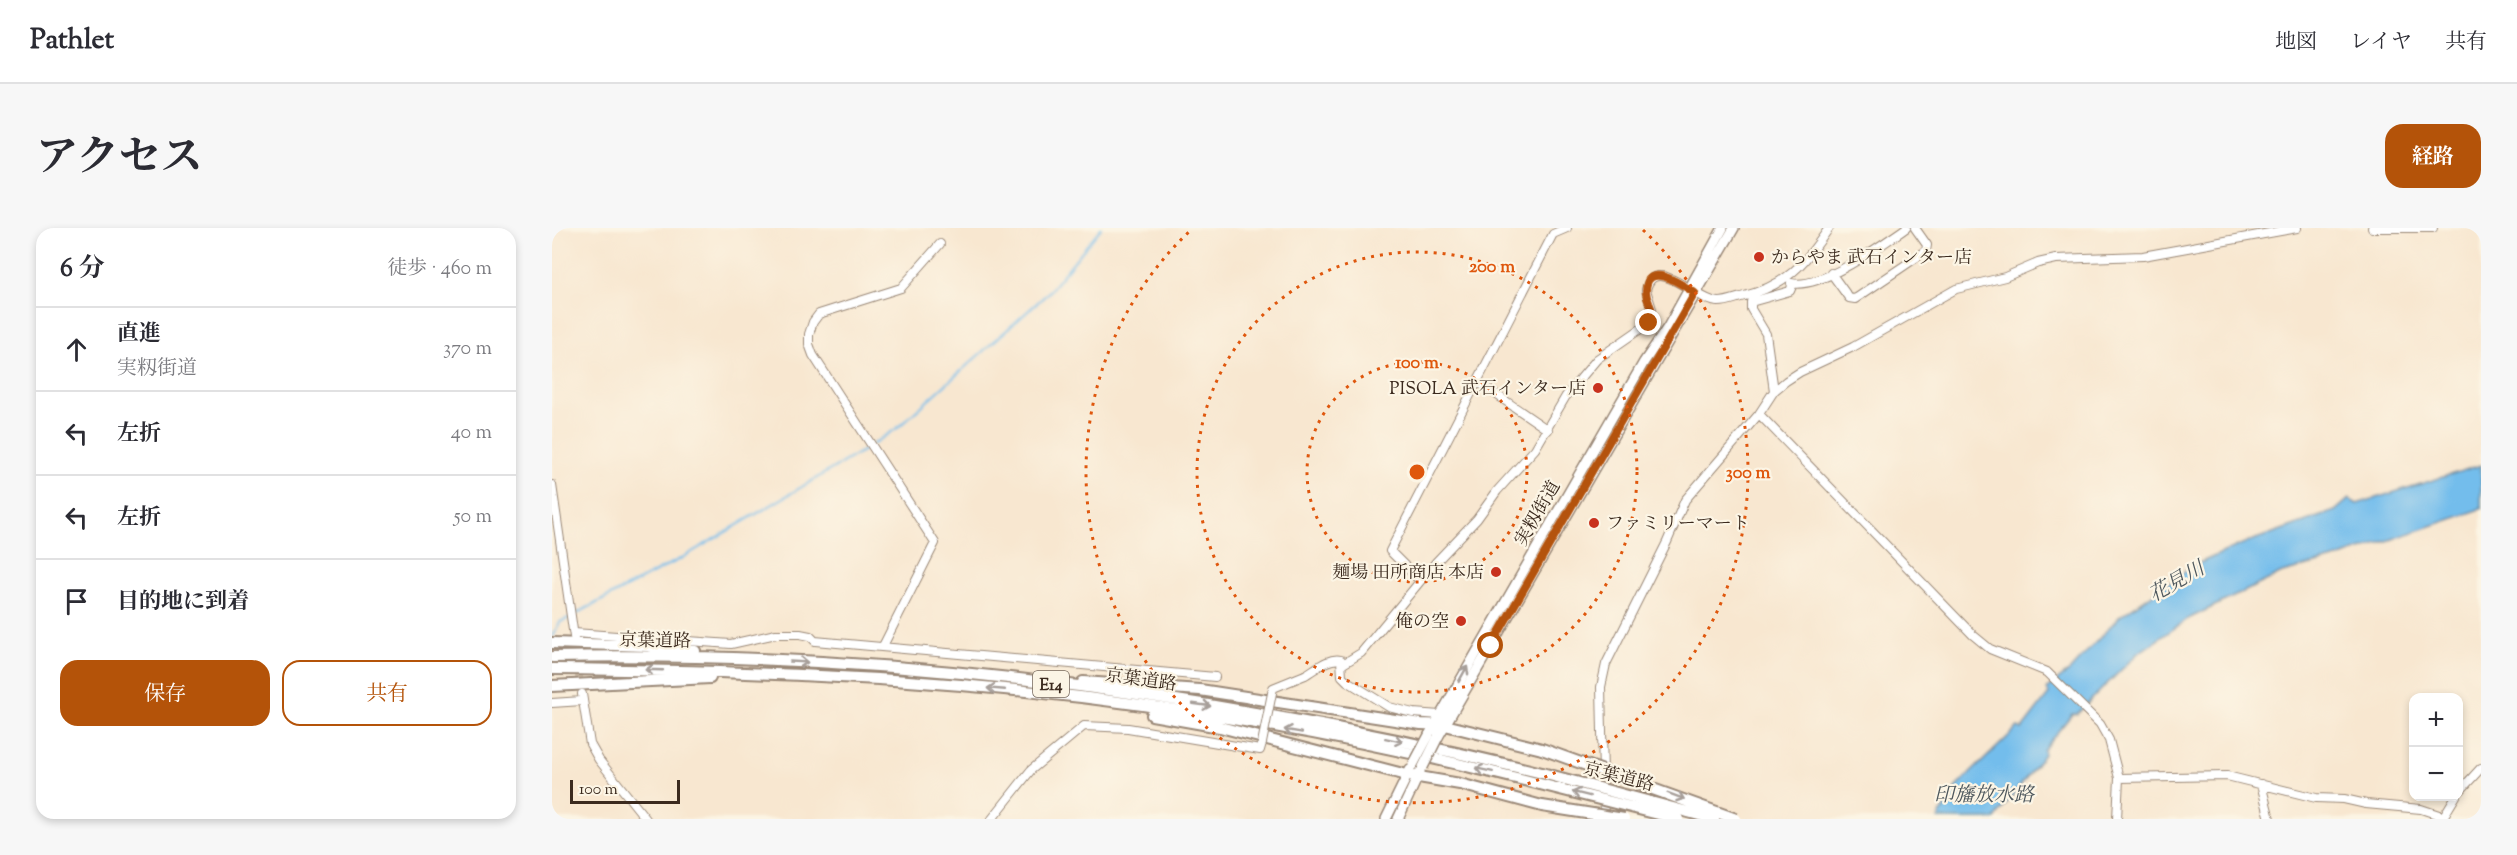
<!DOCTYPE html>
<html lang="ja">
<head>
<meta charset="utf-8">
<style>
  :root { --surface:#fff; --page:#f7f7f7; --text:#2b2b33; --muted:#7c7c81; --line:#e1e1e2; --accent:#b45309 }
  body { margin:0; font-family:"Sorts Mill Goudy","Noto Serif JP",serif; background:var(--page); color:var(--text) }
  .controls { position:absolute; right:18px; bottom:18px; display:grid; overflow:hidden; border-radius:12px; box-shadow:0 3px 9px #0003 }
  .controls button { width:54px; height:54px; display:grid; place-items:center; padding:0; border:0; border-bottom:2px solid var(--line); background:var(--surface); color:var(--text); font:30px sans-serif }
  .scale { position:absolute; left:18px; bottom:15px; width:110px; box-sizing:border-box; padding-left:6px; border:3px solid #3b2a1e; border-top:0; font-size:16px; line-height:21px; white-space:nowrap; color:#3b2a1e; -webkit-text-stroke:4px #fcf5e5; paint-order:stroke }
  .stop { position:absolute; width:18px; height:18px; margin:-14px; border:4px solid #b45309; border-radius:50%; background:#fff }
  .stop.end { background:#b45309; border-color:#fff; box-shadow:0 2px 6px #0008 }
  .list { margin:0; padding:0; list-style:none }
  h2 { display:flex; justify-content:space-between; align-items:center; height:78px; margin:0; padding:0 24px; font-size:26px }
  h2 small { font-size:20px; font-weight:400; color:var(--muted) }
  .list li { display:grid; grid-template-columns:39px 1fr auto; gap:18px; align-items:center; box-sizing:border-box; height:84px; padding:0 24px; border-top:2px solid var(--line) }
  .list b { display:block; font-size:22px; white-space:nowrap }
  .list p { margin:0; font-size:20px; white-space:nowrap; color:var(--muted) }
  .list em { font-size:20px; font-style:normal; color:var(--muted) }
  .actions { display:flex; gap:12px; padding:18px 24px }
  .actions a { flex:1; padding:14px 0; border:2px solid var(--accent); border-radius:18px; text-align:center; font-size:21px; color:var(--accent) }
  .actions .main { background:var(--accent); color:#fff }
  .icon { flex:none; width:33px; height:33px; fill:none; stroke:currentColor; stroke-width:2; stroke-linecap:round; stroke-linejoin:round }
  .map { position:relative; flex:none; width:1929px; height:591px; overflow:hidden; border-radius:18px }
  header { display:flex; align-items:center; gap:36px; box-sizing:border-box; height:84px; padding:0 30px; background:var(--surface); border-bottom:2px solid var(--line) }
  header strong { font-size:28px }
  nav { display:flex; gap:33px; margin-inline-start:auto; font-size:21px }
  .intro { display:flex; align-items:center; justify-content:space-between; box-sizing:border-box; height:144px; padding:0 36px }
  h1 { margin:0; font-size:42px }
  .button { padding:15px 27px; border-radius:18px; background:var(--accent); color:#fff; font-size:21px; font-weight:700 }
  main { display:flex; gap:36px; padding:0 36px }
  aside { flex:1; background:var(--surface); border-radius:18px; box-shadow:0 3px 9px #0003 }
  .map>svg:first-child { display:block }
  .water { fill:#73bdec; stroke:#577485; stroke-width:1.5 }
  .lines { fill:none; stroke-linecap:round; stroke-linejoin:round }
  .stream { stroke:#73bdec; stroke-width:2 }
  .minor-tunnel { stroke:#d2c1ac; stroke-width:8; stroke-dasharray:8 4; stroke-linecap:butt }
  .minor-casing { stroke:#9a8877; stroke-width:10 }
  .major-casing { stroke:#9a8877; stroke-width:12 }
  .highway-casing { stroke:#9a8877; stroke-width:14 }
  .minor { stroke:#fff; stroke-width:8 }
  .major { stroke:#fff; stroke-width:9 }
  .highway { stroke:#fff; stroke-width:10 }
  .minor-bridge-casing { stroke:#9a8877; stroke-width:10; stroke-linecap:butt }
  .major-bridge-casing { stroke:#9a8877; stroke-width:12; stroke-linecap:butt }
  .highway-bridge-casing { stroke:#9a8877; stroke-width:14; stroke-linecap:butt }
  .minor-bridge { stroke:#fff; stroke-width:8 }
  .major-bridge { stroke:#fff; stroke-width:9 }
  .highway-bridge { stroke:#fff; stroke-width:10 }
  .oneway { stroke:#a79f9a }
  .route { stroke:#b45309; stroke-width:8 }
  .ring { fill:none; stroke:#df570d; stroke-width:3; stroke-dasharray:3 6 }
  .poi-dot { fill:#c8321e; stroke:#fcf5e5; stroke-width:2 }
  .labels { text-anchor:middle; stroke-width:4.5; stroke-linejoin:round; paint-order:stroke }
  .shield { fill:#fcf5e5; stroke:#75675a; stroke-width:1.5 }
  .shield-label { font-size:16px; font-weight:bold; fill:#3b2a1e }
  .poi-label { font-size:18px; fill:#3b2a1e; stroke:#fcf5e5; text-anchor:end }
  .street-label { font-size:18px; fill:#3b2a1e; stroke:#fcf5e5 }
  .water-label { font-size:20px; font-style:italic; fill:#4c565c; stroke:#fcf5e5 }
  .centre { fill:#df570d; stroke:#fcf5e5; stroke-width:3 }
  .ring-label { font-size:18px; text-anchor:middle; font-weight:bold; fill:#df570d; stroke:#fcf5e5; stroke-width:4.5; stroke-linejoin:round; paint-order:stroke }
</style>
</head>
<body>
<header>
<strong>Pathlet</strong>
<nav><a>地図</a><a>レイヤ</a><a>共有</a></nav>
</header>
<div class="intro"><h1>アクセス</h1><a class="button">経路</a></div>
<main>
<aside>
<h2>6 分<small>徒歩 · 460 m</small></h2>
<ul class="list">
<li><svg class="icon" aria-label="ahead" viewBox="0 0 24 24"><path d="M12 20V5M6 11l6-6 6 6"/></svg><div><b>直進</b><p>実籾街道</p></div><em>370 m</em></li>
<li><svg class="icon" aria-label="left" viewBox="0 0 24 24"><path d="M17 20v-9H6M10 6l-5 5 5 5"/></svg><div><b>左折</b></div><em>40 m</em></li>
<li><svg class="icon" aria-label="left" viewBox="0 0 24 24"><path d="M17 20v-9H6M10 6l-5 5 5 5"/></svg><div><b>左折</b></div><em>50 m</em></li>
<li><svg class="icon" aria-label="arrive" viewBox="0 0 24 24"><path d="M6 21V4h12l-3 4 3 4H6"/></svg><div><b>目的地に到着</b></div></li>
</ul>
<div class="actions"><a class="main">保存</a><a>共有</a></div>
</aside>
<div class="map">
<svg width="1929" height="591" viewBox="0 0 1929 591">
  <rect width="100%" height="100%" fill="#fcf5e5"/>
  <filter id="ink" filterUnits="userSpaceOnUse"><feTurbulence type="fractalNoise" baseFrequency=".0167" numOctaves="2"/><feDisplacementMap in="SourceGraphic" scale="12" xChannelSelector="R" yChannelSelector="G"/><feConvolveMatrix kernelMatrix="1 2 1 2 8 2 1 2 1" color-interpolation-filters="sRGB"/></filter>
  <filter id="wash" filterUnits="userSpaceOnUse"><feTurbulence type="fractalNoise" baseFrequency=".008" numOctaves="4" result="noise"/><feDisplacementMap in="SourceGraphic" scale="24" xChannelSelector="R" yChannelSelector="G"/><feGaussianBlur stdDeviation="1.35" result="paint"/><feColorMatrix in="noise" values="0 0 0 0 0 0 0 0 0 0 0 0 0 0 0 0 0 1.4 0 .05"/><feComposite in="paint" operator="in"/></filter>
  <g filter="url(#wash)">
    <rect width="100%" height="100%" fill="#f8e7d0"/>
    <!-- water -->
    <path class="water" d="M 1929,237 L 1929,281 L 1782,331 L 1730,345 L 1636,391 L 1585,426 L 1525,486 L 1520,486 L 1491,522 L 1492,526 L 1443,591 L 1386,591 L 1404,559 L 1466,499 L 1470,501 L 1497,466 L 1495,461 L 1518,442 L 1567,389 L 1643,337 L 1690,316 L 1783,283 L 1797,271 L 1805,276 Z"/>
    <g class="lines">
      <!-- stream -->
      <path class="stream" d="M 321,216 L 344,201 L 495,66 L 549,0
        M 22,387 L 130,330 L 317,219
        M 0,409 L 8,394 L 17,390"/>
    </g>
  </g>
  <g filter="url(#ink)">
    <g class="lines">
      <!-- minor-tunnel -->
      <path class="minor-tunnel" d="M 22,411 L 29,462"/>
      <defs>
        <path id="minor" d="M 1820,0 L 1881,0
          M 1279,45 L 1297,70 L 1303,71 L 1374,23 L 1375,17 L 1363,0
          M 1239,55 C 1269,62 1329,17 1354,0
          M 926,154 L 996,202
          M 1222,163 L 1214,106 L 1199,81 L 1199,74 L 1238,63 L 1241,56
          M 1207,186 L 1421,407 L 1438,421 L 1495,444 L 1548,496 L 1557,512 L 1567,550 L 1565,591
          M 0,257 L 22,409
          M 868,353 L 838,323 L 1001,6 L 1015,0
          M 22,405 L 179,416 L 224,406 L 248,406 L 258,408 L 263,413 L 663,449
          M 331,418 L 383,315 L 261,127 L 257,116 L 257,106 L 261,94 L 267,86 L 349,60 L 388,16
          M 791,436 L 809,425 L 884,334 L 925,291 L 945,263 L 983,221 L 1014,168 L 1045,131 L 1097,95 L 1100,81 L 1094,62 C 1103,24 1146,75 1167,74 C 1174,74 1182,71 1189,69 C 1234,58 1252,37 1277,0
          M 753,447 C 764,441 776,429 789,432 L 790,448 L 795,453 L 837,479 L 861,485 L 888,487
          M 30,466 L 38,516 L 47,532 L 94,591
          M 0,475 L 30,473
          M 1567,550 L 1675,548 L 1764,570 L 1792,571 L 1814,576 L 1869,581 L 1890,588
          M 1709,556 L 1718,591
          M 1906,565 L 1929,540
          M 440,591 L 479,542 L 532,498 L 576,500 L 708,522 L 710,515
          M 1052,591 L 1049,459 L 1054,436 L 1115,314 L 1133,272 L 1207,186 L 1222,163 L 1234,153 L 1248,144 L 1301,119 L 1404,61 L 1453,49 L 1486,35 L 1504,31 L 1591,28 L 1745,0
          M 1890,591 L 1904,568"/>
        <path id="major" d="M 877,507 L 1092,134 L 1116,99 L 1171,0
          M 886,509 L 1182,0
          M 834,591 L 858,542
          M 846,591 L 868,544"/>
        <path id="highway" d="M 0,415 L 96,418 L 143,423
          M 0,429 C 333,422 667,466 990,545
          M 0,441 C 119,442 237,445 356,453 C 568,467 782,503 988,556
          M 531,454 L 648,462 L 869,496 L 893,497 L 990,521
          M 0,458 L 158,450
          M 600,487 L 668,499 L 855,547 L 908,556 L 990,578"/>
      </defs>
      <!-- minor casing -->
      <use href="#minor" class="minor-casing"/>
      <!-- major casing -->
      <use href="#major" class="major-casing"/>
      <!-- highway casing -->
      <use href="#highway" class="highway-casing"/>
      <!-- minor -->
      <use href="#minor" class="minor"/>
      <!-- major -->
      <use href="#major" class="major"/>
      <!-- highway -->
      <use href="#highway" class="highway"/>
      <defs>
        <path id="minor-bridge" d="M 710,515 L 721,460 L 753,447"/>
        <path id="major-bridge" d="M 861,537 L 877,507
          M 871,539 L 886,509"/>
        <path id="highway-bridge" d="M 990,521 L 1184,591
          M 990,545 L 1162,591
          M 988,556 L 1126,591
          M 990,578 L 1072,591"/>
      </defs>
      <!-- minor-bridge casing -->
      <use href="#minor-bridge" class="minor-bridge-casing"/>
      <!-- major-bridge casing -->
      <use href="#major-bridge" class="major-bridge-casing"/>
      <!-- highway-bridge casing -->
      <use href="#highway-bridge" class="highway-bridge-casing"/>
      <!-- minor-bridge -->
      <use href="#minor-bridge" class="minor-bridge"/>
      <!-- major-bridge -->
      <use href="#major-bridge" class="major-bridge"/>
      <!-- highway-bridge -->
      <use href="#highway-bridge" class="highway-bridge"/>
    </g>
    <!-- one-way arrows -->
    <defs><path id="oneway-shaft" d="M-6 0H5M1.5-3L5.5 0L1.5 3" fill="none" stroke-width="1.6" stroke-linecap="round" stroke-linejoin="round" transform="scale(1.5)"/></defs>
    <g class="oneway">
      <use href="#oneway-shaft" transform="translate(247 434) rotate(3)"/>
      <use href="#oneway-shaft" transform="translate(102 442) rotate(-178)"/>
      <use href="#oneway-shaft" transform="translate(911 446) rotate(-61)"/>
      <use href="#oneway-shaft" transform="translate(444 461) rotate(-175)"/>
      <use href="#oneway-shaft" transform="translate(650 477) rotate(8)"/>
      <use href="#oneway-shaft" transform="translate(741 503) rotate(-170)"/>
      <use href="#oneway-shaft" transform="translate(842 512) rotate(12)"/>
      <use href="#oneway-shaft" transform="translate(932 542) rotate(-168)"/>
      <use href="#oneway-shaft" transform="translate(1029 566) rotate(-166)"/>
      <use href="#oneway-shaft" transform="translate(1124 568) rotate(21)"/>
    </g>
  </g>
  <g class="lines" filter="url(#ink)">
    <!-- route -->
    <path class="route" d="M 939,418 L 1143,65 C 1132,58 1094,31 1094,63 C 1094,77 1105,79 1097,95"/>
  </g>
  <!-- distance rings -->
  <g class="ring">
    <circle cx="865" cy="244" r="110"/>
    <circle cx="865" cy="244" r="220"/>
    <path d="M1091 2A331 331 0 1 1 639 2"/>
  </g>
  <!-- markers -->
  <g class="poi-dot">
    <circle cx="1207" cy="29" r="6"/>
    <circle cx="1046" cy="160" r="6"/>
    <circle cx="1042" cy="295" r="6"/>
    <circle cx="944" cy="344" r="6"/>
    <circle cx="909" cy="393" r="6"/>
  </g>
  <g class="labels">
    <!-- shield labels -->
    <rect class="shield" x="481" y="443" width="36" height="26" rx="4.5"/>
    <g class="shield-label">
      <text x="499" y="462">E14</text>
    </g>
    <!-- poi labels -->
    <g class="poi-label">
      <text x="1219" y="35" text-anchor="start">からやま 武石インター店</text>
      <text x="1034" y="166">PISOLA 武石インター店</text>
      <text x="1054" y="301" text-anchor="start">ファミリーマート</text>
      <text x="932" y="350">麺場 田所商店 本店</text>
      <text x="897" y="399">俺の空</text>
    </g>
    <!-- street labels -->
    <g class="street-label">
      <text transform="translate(985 285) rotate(-60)" y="6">実籾街道</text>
      <text transform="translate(103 412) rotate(1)" y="6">京葉道路</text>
      <text transform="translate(589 451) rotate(8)" y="6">京葉道路</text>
      <text transform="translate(1067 548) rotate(14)" y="6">京葉道路</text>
    </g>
    <!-- water labels -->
    <g class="water-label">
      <text transform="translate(1624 353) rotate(-30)" y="7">花見川</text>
      <text x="1432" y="573">印旛放水路</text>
    </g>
  </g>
  <circle cx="865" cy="244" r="9" class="centre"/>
  <g class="ring-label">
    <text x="940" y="44">200 m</text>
    <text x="865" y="140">100 m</text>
    <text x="1196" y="250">300 m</text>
  </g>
</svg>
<div class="controls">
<button>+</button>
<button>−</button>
</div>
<div class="scale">100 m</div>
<div class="stop" style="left:939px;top:418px"></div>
<div class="stop end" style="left:1097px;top:95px"></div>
</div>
</main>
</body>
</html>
